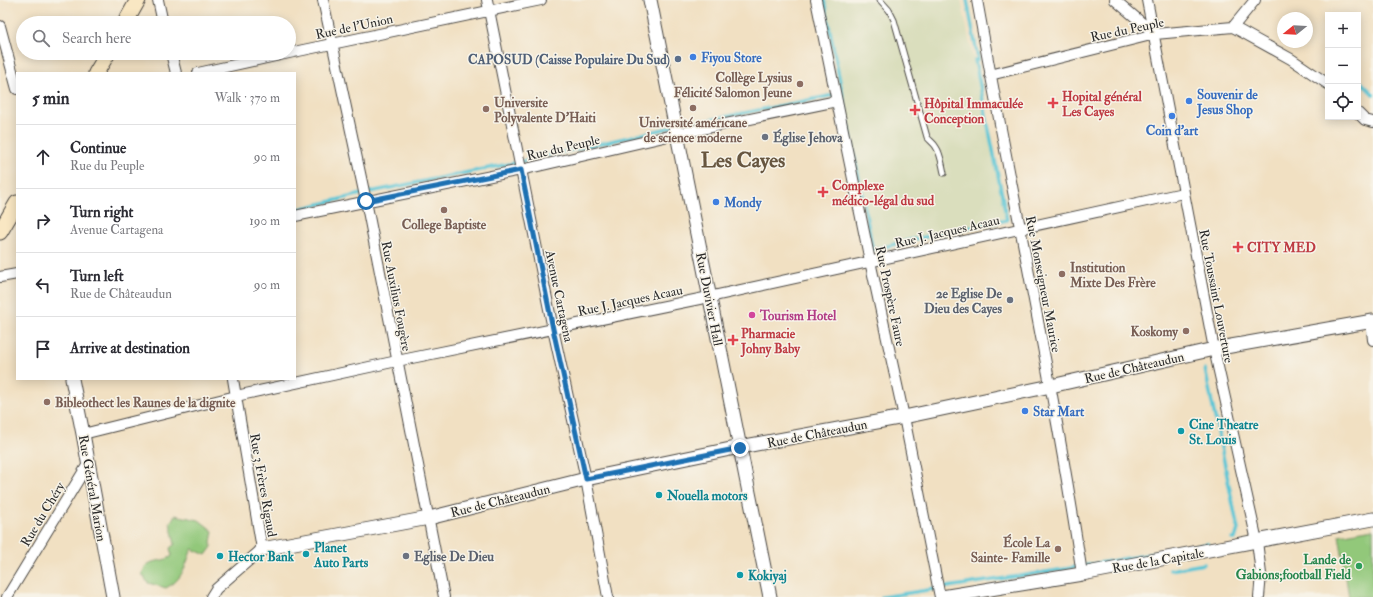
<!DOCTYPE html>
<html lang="en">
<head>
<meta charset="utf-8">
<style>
  :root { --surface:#fff; --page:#f2f2f3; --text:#2b2b33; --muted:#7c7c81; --line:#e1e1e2 }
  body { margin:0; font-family:"IM FELL Double Pica",serif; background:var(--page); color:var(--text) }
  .controls { position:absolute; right:12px; top:12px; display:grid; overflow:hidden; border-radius:0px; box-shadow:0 2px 10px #0003 }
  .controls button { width:36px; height:36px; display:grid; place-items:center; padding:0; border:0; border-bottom:1px solid var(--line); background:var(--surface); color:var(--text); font:20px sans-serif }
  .compass { position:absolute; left:1277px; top:12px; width:36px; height:36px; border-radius:50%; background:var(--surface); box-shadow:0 2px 10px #0003; rotate:252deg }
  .stop { position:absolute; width:12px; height:12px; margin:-9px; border:3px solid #1f6fb2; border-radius:50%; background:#fff }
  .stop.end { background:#1f6fb2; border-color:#fff; box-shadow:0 1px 4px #0008 }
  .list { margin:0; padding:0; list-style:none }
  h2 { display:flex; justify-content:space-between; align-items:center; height:52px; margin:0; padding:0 16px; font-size:17px }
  h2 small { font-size:13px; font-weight:400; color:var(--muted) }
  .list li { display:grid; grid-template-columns:26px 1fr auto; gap:12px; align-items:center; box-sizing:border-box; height:64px; padding:0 16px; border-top:1px solid var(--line) }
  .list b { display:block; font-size:15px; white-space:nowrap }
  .list p { margin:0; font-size:13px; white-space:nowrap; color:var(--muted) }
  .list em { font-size:13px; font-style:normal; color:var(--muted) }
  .icon { flex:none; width:22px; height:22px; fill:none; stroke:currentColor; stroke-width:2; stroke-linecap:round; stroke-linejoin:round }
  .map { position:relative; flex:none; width:1373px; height:597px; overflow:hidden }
  .search { position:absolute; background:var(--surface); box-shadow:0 2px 10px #0003; left:16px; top:16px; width:280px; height:44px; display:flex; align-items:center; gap:10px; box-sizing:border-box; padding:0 14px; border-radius:22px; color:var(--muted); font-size:15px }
  .panel { position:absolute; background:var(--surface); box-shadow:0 2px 10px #0003; left:16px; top:72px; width:280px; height:308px; border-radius:0px }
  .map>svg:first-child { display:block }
  .built { fill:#dadebd }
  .green { fill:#92c87a; stroke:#5e7a52 }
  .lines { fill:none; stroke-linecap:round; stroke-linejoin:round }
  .stream { stroke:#5cc6d6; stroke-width:3.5 }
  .service-casing { stroke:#494642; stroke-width:7 }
  .minor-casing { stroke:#494642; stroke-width:12 }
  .tertiary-casing { stroke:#494642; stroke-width:15 }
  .secondary-casing { stroke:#494642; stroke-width:17 }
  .service { stroke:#fff; stroke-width:5 }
  .minor { stroke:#fff; stroke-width:10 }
  .tertiary { stroke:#fff; stroke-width:13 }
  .secondary { stroke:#f9e7c3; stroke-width:15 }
  .route { stroke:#1f6fb2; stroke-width:5 }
  .shop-dot { fill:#3f7fe0; stroke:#f7f3e8; stroke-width:1.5 }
  .service-dot { fill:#5c6f8a; stroke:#f7f3e8; stroke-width:1.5 }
  .education-dot { fill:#8d6e63; stroke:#f7f3e8; stroke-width:1.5 }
  .health-dot { fill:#e0444e; stroke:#f7f3e8; stroke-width:1.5 }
  .worship-dot { fill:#6b7280; stroke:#f7f3e8; stroke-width:1.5 }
  .hotel-dot { fill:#d1479c; stroke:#f7f3e8; stroke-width:1.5 }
  .culture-dot { fill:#0f9aa8; stroke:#f7f3e8; stroke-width:1.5 }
  .leisure-dot { fill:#2e9e5b; stroke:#f7f3e8; stroke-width:1.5 }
  .labels { text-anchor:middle; stroke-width:3; stroke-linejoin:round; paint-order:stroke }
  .street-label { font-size:13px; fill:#2b2b2b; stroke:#f7f3e8 }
  .shop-label { font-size:13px; font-weight:bold; fill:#366cbe; stroke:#f7f3e8; text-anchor:start }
  .service-label { font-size:13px; font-weight:bold; fill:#4e5e75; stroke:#f7f3e8; text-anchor:end }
  .education-label { font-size:13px; font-weight:bold; fill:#785e54; stroke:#f7f3e8; text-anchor:end }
  .health-label { font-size:13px; font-weight:bold; fill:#be3a42; stroke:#f7f3e8; text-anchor:start }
  .worship-label { font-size:13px; font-weight:bold; fill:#5b616d; stroke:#f7f3e8; text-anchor:start }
  .hotel-label { font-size:13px; font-weight:bold; fill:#b23c85; stroke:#f7f3e8; text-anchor:start }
  .culture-label { font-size:13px; font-weight:bold; fill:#0d838f; stroke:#f7f3e8; text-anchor:start }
  .leisure-label { font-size:13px; font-weight:bold; fill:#27864d; stroke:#f7f3e8; text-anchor:end }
  .town-label { font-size:21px; font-weight:bold; fill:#675640; stroke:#f7f3e8 }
</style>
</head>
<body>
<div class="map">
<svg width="1373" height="597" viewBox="0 0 1373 597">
  <rect width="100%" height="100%" fill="#f7f3e8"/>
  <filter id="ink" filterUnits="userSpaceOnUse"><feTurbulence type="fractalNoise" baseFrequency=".025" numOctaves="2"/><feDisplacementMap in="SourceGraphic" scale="8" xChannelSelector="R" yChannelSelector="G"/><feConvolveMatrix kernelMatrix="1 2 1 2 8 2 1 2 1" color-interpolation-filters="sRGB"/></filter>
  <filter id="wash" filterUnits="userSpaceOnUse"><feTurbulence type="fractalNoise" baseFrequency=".012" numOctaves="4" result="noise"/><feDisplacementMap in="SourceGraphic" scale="16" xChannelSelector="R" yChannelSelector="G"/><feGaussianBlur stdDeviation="0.9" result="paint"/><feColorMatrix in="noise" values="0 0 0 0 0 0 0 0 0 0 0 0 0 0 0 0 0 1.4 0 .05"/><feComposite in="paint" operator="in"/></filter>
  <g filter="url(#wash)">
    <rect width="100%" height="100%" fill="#f1e0c2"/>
    <!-- built -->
    <path class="built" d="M 824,0 L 961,0 L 1006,220 L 875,247 Z"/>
    <!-- green -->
    <path class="green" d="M 175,515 L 199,520 L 213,531 L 211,542 L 212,547 L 206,555 L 192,549 C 187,560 185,572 176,581 C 174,584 169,586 166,588 L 148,583 L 142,574 C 143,571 145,567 147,565 C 154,559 165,562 172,556 L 170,548 L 175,544 L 170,523 Z
      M 1373,529 L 1373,597 L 1349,597 L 1339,535 Z"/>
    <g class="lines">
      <!-- stream -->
      <path class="stream" d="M 824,0 L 873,250 L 911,240 L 1007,220 L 975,60 L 978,59 L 967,0
        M 1358,79 L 1373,94
        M 679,126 L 834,95
        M 295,210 L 370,192 L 524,161 L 673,127
        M 1205,369 L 1238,529 L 1235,539 L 1232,539
        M 1170,570 L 1204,564
        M 882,597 L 1065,569 L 1208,544"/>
    </g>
  </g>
  <g filter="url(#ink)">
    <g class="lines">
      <defs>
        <path id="service" d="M 880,0 L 889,10 L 894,20 L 927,137 C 930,141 934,143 936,147 C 941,154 942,165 944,173"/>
        <path id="minor" d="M 158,0 L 163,23
          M 323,0 L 366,201 L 444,597
          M 487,0 L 553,329 L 586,479 L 608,597
          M 816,0 L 870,261 L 904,417 L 940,597
          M 977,0 C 1011,191 1053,381 1082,574
          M 1115,0 L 1155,34
          M 1147,0 L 1214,349 L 1257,541 L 1261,574 L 1259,597
          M 0,26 L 17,89
          M 1233,27 L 1255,0
          M 171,53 L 176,73
          M 289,53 L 541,0
          M 198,73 L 289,53
          M 990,75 L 1155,34 L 1233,27 L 1291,59 L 1328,84
          M 1358,113 L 1365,120 L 1373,122
          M 295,216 L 521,170 L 677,134 L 837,101
          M 0,277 L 17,274
          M 1371,321 L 1373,340
          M 83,434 L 236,396 L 397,361 L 709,297 L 1183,193
          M 7,597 L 88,464
          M 211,597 L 216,589 L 262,549 L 233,379"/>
        <path id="tertiary" d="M 650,0 L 770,597
          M 72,379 L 83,434 L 113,597
          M 262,549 L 429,518 L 586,479 L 740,447 L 904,417 L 1051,386 L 1214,349 L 1373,321
          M 942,597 L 1082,574 L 1373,519"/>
        <path id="secondary" d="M 125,23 L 138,0
          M 96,73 L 108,53
          M 0,232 L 17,203"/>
      </defs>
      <!-- service casing -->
      <use href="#service" class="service-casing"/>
      <!-- minor casing -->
      <use href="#minor" class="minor-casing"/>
      <!-- tertiary casing -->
      <use href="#tertiary" class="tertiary-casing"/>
      <!-- secondary casing -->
      <use href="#secondary" class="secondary-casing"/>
      <!-- service -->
      <use href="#service" class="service"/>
      <!-- minor -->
      <use href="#minor" class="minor"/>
      <!-- tertiary -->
      <use href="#tertiary" class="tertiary"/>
      <!-- secondary -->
      <use href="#secondary" class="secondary"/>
    </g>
  </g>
  <g class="lines" filter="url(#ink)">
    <!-- route -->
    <path class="route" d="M 366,201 L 521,170 L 553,329 L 586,479 L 740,448"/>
  </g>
  <!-- markers -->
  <g class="shop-dot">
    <circle cx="693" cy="57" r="4"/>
    <circle cx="1189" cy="101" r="4"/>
    <circle cx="1172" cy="116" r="4"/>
    <circle cx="716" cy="202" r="4"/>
    <circle cx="1025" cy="411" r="4"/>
  </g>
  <circle class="service-dot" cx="678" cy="59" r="4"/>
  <g class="education-dot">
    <circle cx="800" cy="84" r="4"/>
    <circle cx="693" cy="108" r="4"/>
    <circle cx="486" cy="109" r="4"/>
    <circle cx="444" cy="210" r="4"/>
    <circle cx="1062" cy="274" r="4"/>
    <circle cx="1186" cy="331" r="4"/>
    <circle cx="47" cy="402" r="4"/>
    <circle cx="1058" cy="549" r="4"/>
  </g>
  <g class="health-dot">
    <path d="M1051 97h4v4h4v4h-4v4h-4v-4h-4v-4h4z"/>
    <path d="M913 104h4v4h4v4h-4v4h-4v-4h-4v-4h4z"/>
    <path d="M821 186h4v4h4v4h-4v4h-4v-4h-4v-4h4z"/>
    <path d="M1236 241h4v4h4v4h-4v4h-4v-4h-4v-4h4z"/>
    <path d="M731 334h4v4h4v4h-4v4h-4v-4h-4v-4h4z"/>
  </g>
  <g class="worship-dot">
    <circle cx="765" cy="137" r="4"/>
    <circle cx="1010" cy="300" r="4"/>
    <circle cx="406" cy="556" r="4"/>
  </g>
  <circle class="hotel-dot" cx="752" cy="315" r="4"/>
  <g class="culture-dot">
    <circle cx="1181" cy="431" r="4"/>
    <circle cx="659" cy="495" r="4"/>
    <circle cx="306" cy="554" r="4"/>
    <circle cx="220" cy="556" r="4"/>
    <circle cx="740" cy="575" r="4"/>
  </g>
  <circle class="leisure-dot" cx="1359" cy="566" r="4"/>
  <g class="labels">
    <!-- street labels -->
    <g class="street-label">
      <text transform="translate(354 26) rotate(-12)" y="5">Rue de l'Union</text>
      <text transform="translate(1127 29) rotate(-12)" y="5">Rue du Peuple</text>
      <text transform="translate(563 147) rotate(-13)" y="5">Rue du Peuple</text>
      <text transform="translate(947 231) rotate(-13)" y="5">Rue J. Jacques Acaau</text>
      <text transform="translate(1044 284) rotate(79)" y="5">Rue Monseigneur Maurice</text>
      <text transform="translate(397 296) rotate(79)" y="5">Rue Auxilius Fougère</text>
      <text transform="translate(560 296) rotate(78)" y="5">Avenue Cartagena</text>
      <text transform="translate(891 296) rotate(78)" y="5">Rue Prospère Faure</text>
      <text transform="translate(1217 296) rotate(79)" y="5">Rue Toussaint Louverture</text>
      <text transform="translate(710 299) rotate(79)" y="5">Rue Duvivier Hall</text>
      <text transform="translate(630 300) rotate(-12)" y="5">Rue J. Jacques Acaau</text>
      <text transform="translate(1134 367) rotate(-13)" y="5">Rue de Châteaudun</text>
      <text transform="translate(817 433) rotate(-11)" y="5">Rue de Châteaudun</text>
      <text transform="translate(264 485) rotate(80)" y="5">Rue 3 Frères Rigaud</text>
      <text transform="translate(93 488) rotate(80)" y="5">Rue Général Marion</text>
      <text transform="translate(500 500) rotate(-14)" y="5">Rue de Châteaudun</text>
      <text transform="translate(42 514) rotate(-59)" y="5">Rue du Chéry</text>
      <text transform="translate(1158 560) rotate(-10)" y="5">Rue de la Capitale</text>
    </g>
    <!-- shop labels -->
    <g class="shop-label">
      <text x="701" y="62">Fiyou Store</text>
      <text x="1197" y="99">Souvenir de<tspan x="1197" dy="15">Jesus Shop</tspan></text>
      <text x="1172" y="135" text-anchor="middle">Coin d'art</text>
      <text x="724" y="207">Mondy</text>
      <text x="1033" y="416">Star Mart</text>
    </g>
    <!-- service labels -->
    <g class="service-label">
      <text x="670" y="64">CAPOSUD (Caisse Populaire Du Sud)</text>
    </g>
    <!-- education labels -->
    <g class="education-label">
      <text x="792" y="82">Collège Lysius<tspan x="792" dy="15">Félicité Salomon Jeune</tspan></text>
      <text x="494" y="107" text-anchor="start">Universite<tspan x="494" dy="15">Polyvalente D'Haiti</tspan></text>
      <text x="693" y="127" text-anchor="middle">Université américane<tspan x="693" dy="15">de science moderne</tspan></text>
      <text x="444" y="229" text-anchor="middle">College Baptiste</text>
      <text x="1070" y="272" text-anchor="start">Institution<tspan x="1070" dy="15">Mixte Des Frère</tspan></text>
      <text x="1178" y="336">Koskomy</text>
      <text x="55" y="407" text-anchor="start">Bibleothect les Raunes de la dignite</text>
      <text x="1050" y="547">École La<tspan x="1050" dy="15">Sainte- Famille</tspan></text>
    </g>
    <!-- health labels -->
    <g class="health-label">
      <text x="1062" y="101">Hopital général<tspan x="1062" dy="15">Les Cayes</tspan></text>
      <text x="924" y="108">Hôpital Immaculée<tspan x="924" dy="15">Conception</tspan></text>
      <text x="832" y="190">Complexe<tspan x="832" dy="15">médico-légal du sud</tspan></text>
      <text x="1247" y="252">CITY MED</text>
      <text x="741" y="338">Pharmacie<tspan x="741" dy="15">Johny Baby</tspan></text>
    </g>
    <!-- worship labels -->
    <g class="worship-label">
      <text x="773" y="142">Église Jehova</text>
      <text x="1002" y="298" text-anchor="end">2e Eglise De<tspan x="1002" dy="15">Dieu des Cayes</tspan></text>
      <text x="414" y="561">Eglise De Dieu</text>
    </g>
    <!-- hotel labels -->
    <g class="hotel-label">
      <text x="760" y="320">Tourism Hotel</text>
    </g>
    <!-- culture labels -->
    <g class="culture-label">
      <text x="1189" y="429">Cine Theatre<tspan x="1189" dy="15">St. Louis</tspan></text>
      <text x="667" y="500">Nouella motors</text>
      <text x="314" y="552">Planet<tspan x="314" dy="15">Auto Parts</tspan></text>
      <text x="228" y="561">Hector Bank</text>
      <text x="748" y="580">Kokiyaj</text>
    </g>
    <!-- leisure labels -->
    <g class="leisure-label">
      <text x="1351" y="564">Lande de<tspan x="1351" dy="15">Gabions;football Field</tspan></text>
    </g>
    <!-- town labels -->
    <g class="town-label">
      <text x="743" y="167">Les Cayes</text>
    </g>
  </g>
</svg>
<div class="controls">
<button>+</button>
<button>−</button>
<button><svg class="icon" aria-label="locate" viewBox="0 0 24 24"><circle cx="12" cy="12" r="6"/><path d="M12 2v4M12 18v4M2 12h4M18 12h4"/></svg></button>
</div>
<svg class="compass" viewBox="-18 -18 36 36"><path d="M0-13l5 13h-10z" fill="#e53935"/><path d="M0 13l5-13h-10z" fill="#7c7c81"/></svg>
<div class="stop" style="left:366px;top:201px"></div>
<div class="stop end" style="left:740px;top:448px"></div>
<div class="search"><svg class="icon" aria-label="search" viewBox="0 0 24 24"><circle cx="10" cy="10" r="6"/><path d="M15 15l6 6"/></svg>Search here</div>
<section class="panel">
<h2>5 min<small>Walk · 370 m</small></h2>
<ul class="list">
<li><svg class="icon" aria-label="ahead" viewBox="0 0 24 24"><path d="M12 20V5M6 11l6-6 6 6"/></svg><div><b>Continue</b><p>Rue du Peuple</p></div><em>90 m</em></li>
<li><svg class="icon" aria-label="right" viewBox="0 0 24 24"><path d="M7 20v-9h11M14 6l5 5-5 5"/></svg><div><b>Turn right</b><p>Avenue Cartagena</p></div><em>190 m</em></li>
<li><svg class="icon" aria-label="left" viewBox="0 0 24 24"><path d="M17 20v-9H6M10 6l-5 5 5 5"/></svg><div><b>Turn left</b><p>Rue de Châteaudun</p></div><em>90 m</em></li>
<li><svg class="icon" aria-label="arrive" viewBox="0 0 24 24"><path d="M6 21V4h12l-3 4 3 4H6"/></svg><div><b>Arrive at destination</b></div></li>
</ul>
</section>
</div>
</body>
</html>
